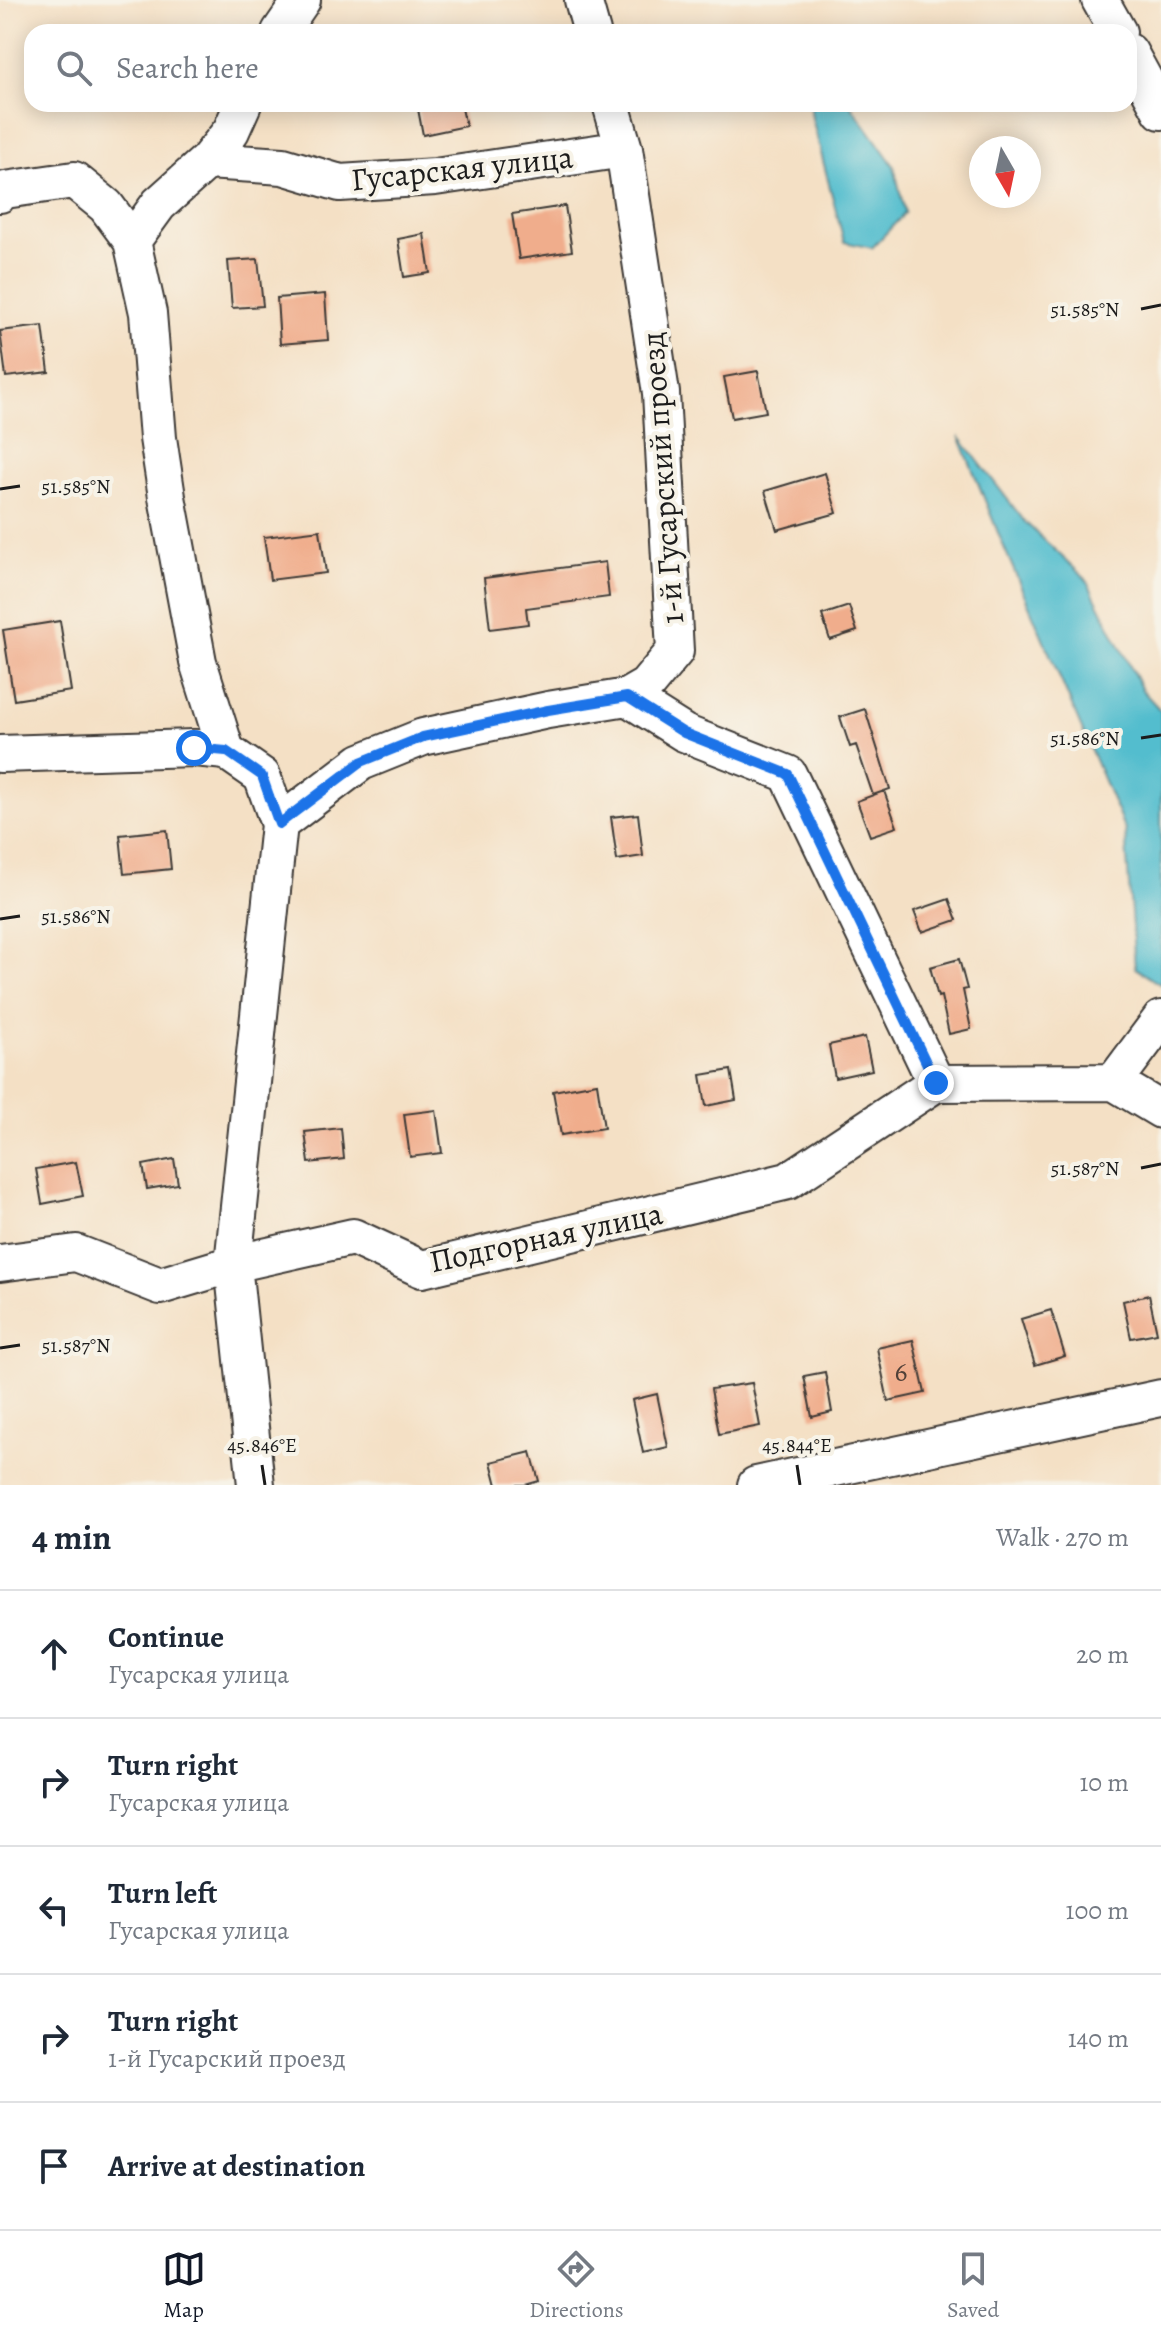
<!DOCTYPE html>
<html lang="en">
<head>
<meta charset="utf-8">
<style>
  :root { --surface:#fff; --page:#f2f2f3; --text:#1f2937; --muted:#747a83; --line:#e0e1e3; --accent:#111827 }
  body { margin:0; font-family:Alegreya,serif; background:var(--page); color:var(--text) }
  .compass { position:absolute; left:969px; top:136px; width:72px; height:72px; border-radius:50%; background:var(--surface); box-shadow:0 4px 20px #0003; rotate:171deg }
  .stop { position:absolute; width:24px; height:24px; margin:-18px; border:6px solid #1a73e8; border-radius:50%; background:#fff }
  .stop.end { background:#1a73e8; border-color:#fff; box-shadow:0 2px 8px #0008 }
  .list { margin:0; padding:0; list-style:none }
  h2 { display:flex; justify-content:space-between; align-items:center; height:104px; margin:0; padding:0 32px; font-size:34px }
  h2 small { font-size:26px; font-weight:400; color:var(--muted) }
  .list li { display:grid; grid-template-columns:52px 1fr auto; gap:24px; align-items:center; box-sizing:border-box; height:128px; padding:0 32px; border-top:2px solid var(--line) }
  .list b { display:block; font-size:30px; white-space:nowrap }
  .list p { margin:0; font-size:26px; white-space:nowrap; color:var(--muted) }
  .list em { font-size:26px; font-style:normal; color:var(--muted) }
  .icon { flex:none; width:44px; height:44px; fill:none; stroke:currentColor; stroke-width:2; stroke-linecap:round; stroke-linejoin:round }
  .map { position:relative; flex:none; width:1161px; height:1485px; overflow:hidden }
  .search { position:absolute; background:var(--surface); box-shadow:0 4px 20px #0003; left:24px; right:24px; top:24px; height:88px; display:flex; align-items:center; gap:20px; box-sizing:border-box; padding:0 28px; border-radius:24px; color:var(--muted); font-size:30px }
  .sheet { height:744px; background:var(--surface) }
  nav { display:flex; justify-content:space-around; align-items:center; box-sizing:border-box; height:112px; border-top:2px solid var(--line); background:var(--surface); font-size:22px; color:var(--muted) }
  nav a { display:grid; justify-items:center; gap:4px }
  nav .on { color:var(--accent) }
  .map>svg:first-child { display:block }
  .water { fill:#52bdce; stroke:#376c75; stroke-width:2 }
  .building { fill:#f0ad8c }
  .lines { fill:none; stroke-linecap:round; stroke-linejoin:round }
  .minor-casing { stroke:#3c3935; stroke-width:40 }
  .minor { stroke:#fff; stroke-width:36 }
  .route { stroke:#1a73e8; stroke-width:10 }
  .ticks { fill:none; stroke:#1c1c1c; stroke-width:3 }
  .labels { text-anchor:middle; stroke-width:8; stroke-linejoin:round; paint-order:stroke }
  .number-label { font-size:28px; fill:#514038 }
  .street-label { font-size:32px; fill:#1c1c1c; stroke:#f7f3e8 }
  .ticks-label { font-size:20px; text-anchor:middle; fill:#1c1c1c; stroke:#f7f3e8; stroke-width:8; stroke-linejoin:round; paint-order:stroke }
</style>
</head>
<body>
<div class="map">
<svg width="1161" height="1485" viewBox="0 0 1161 1485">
  <rect width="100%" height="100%" fill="#f7f3e8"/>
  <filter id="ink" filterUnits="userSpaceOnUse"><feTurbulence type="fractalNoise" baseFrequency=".0125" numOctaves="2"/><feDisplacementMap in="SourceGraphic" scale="16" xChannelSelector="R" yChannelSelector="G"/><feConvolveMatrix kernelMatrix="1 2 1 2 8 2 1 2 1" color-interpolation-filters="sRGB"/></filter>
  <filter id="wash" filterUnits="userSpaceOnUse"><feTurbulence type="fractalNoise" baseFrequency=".006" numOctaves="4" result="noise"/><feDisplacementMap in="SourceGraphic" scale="32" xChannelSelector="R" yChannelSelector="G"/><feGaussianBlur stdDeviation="1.8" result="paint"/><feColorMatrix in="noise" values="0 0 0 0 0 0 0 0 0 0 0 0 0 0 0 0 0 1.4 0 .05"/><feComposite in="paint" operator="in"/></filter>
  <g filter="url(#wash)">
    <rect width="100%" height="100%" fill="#f4e0c5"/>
    <!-- water -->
    <path class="water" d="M 810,104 L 850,104 L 894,166 L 905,213 L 872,248 L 844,242 L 812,118 Z
      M 959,436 L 1025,522 L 1086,579 L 1142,690 L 1161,711 L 1161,985 L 1135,968 L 1125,830 L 1001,540 Z"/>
    <g id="blocks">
      <!-- building -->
      <path class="building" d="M 417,104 L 461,104 L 466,126 L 423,135 Z
        M 565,206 L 572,251 L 519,259 L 512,214 Z
        M 424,234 L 430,273 L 404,277 L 398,239 Z
        M 258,259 L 263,306 L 232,308 L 228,261 Z
        M 325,294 L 328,340 L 280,344 L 277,298 Z
        M 43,326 L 49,372 L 6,377 L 0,331 Z
        M 758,371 L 766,412 L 732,418 L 724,377 Z
        M 825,473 L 837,513 L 777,530 L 765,491 Z
        M 320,530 L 326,573 L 270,580 L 264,537 Z
        M 605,562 L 609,597 L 526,608 L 528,624 L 490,629 L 484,578 Z
        M 849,606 L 857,631 L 830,640 L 822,615 Z
        M 60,621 L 71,691 L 14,700 L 3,630 Z
        M 865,709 L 890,789 L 873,795 L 856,745 L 850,747 L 840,717 Z
        M 884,791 L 897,827 L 870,836 L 857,801 Z
        M 638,814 L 643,856 L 617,860 L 611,817 Z
        M 167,830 L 171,869 L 124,874 L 120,835 Z
        M 949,899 L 957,920 L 922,932 L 914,911 Z
        M 959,959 L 967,989 L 963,990 L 971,1029 L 949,1034 L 941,996 L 938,997 L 930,967 Z
        M 865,1037 L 872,1070 L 835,1078 L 829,1045 Z
        M 731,1070 L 736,1100 L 706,1106 L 701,1075 Z
        M 597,1083 L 604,1128 L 561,1135 L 553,1091 Z
        M 436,1110 L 442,1153 L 410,1157 L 404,1114 Z
        M 341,1128 L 344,1159 L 309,1163 L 305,1132 Z
        M 174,1159 L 178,1184 L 147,1189 L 143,1165 Z
        M 76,1162 L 83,1196 L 42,1204 L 36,1169 Z
        M 1149,1295 L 1157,1333 L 1131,1338 L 1123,1301 Z
        M 1051,1310 L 1065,1356 L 1035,1365 L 1021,1319 Z
        M 913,1340 L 925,1393 L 888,1401 L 877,1348 Z
        M 825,1372 L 832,1412 L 812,1417 L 804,1376 Z
        M 752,1383 L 760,1426 L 719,1434 L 711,1389 Z
        M 657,1394 L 668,1447 L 643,1453 L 632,1400 Z
        M 531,1452 L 539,1481 L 525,1485 L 497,1485 L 491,1462 Z"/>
    </g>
  </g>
  <g filter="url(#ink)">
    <use href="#blocks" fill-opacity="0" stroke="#3c3935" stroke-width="2"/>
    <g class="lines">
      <defs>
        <path id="minor" d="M 583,0 L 592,32
          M 1100,0 L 1118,32
          M 280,32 L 302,0
          M 1129,52 L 1161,111
          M 611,104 L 624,149 L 661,393 L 675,651 L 646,686 L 627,697 L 684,733 L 788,774 L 936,1083
          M 207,161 L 283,166 L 340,183 L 435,177 L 624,149
          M 0,194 L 5,190 L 74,180 L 106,206 L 132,241
          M 226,751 L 198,662 L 167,497 L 158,438 L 148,313 L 132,241 L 159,204 L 207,161 L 231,131 L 243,104
          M 0,754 L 194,748 L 226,751 L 262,776 L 279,824 L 233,1264 L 256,1485
          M 279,824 L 361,762 L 423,737 L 548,710 L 627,697
          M 1114,1082 L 1161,1019
          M 936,1083 L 1114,1082 L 1161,1110
          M 0,1263 L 76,1253 L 160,1286 L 233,1264 L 353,1237 L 422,1269 L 788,1181 L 936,1083
          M 756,1485 L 1161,1398"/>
      </defs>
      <!-- minor casing -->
      <use href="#minor" class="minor-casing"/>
      <!-- minor -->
      <use href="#minor" class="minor"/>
    </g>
  </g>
  <g class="lines" filter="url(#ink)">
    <!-- route -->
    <path class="route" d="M 194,748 L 226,751 L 262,776 L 279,824 L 361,762 L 423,737 L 548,710 L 627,697 L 684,733 L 788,774 L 936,1083"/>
  </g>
  <!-- ticks -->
  <path class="ticks" d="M 1141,309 L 1161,305M 0,489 L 20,486M 1141,738 L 1161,735M 0,919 L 20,916M 1141,1168 L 1161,1164M 0,1348 L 20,1345M 262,1465 L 265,1485M 797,1465 L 800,1485"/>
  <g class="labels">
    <!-- number labels -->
    <g class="number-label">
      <text x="901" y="1381">6</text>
    </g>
    <!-- street labels -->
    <g class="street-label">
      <text transform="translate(462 168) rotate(-6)" y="11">Гусарская улица</text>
      <text transform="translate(662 478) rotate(-94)" y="11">1-й Гусарский проезд</text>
      <text transform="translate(546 1237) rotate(-12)" y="11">Подгорная улица</text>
    </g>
  </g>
  <g class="ticks-label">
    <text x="1085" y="316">51.585°N</text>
    <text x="76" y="493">51.585°N</text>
    <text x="1085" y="745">51.586°N</text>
    <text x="76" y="923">51.586°N</text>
    <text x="1085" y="1175">51.587°N</text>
    <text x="76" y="1352">51.587°N</text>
    <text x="262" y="1452">45.846°E</text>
    <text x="797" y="1452">45.844°E</text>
  </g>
</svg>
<svg class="compass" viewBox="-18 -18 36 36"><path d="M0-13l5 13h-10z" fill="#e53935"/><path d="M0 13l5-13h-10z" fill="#747a83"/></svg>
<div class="stop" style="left:194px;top:748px"></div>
<div class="stop end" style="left:936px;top:1083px"></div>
<div class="search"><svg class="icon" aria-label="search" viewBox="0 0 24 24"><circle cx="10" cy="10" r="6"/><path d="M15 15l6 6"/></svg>Search here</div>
</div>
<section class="sheet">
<h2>4 min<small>Walk · 270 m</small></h2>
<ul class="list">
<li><svg class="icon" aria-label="ahead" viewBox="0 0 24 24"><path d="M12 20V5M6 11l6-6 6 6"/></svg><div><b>Continue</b><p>Гусарская улица</p></div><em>20 m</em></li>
<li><svg class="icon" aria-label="right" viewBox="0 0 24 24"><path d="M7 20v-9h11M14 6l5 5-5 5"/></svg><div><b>Turn right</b><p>Гусарская улица</p></div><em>10 m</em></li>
<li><svg class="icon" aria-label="left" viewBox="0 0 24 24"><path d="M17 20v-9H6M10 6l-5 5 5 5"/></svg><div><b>Turn left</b><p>Гусарская улица</p></div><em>100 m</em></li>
<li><svg class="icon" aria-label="right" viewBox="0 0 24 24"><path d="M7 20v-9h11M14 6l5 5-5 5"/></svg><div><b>Turn right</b><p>1-й Гусарский проезд</p></div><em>140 m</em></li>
<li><svg class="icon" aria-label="arrive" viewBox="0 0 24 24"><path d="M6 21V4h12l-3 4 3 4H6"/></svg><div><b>Arrive at destination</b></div></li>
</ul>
</section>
<nav>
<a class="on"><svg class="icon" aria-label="map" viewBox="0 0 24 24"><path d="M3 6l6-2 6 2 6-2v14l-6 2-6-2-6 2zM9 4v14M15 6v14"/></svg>Map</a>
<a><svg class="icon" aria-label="directions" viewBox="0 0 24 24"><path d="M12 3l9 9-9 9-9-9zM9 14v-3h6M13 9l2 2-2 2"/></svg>Directions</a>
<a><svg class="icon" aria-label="saved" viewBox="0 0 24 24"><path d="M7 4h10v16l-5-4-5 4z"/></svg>Saved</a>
</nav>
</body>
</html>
